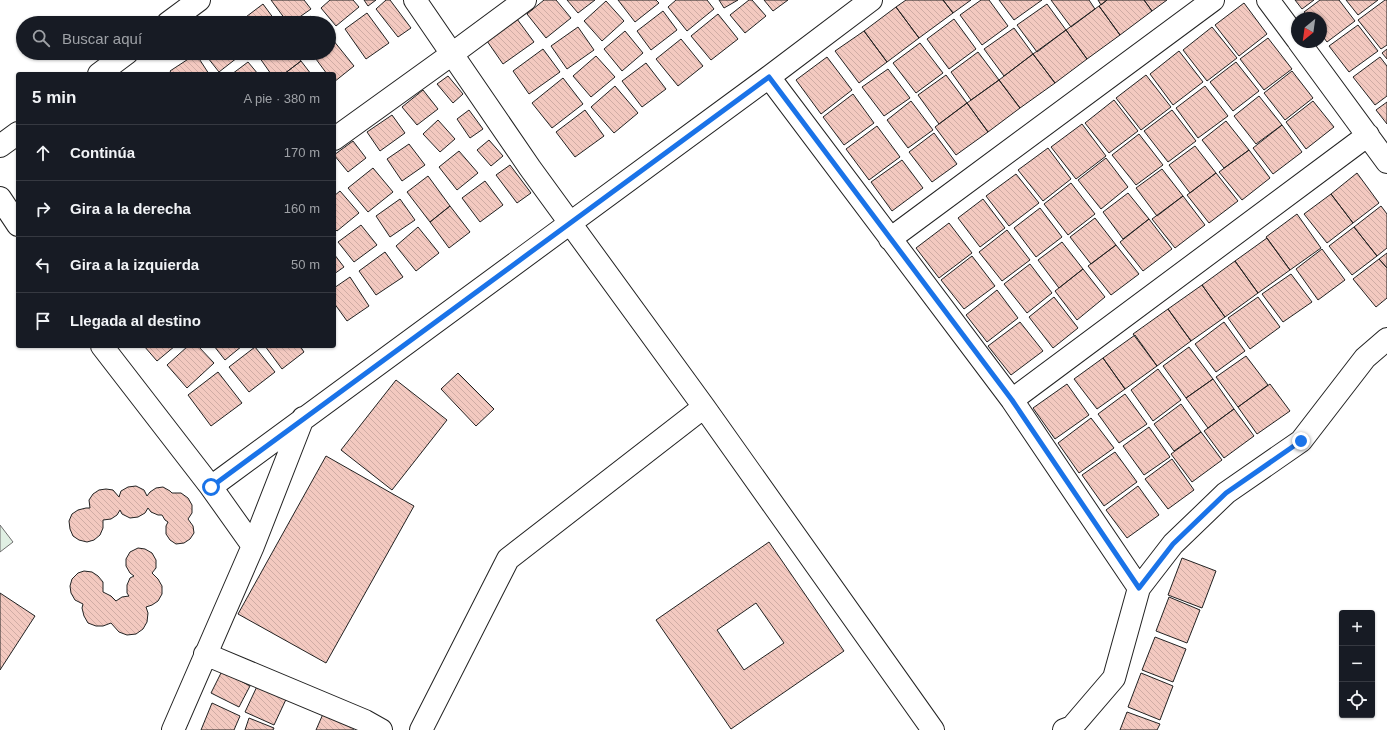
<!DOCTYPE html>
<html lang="es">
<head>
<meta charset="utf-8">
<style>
  :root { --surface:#171b24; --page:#20242c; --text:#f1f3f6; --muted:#9ea1a6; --line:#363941 }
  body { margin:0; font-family:Helvetica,sans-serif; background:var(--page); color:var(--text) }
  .controls { position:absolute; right:12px; bottom:12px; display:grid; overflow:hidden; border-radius:4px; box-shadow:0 1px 3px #0004 }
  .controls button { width:36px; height:36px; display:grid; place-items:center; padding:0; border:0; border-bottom:1px solid var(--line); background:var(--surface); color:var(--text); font:20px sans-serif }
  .compass { position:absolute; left:1291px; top:12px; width:36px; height:36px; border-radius:50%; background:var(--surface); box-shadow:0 1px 3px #0004; rotate:209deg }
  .stop { position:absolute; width:12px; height:12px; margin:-9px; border:3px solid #1a73e8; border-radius:50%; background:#fff }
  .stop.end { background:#1a73e8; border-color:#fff; box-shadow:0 1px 4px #0008 }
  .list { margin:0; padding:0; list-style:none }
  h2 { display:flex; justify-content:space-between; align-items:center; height:52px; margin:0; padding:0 16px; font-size:17px }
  h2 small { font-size:13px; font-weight:400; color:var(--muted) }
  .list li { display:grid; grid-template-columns:26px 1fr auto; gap:12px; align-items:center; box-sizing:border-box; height:56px; padding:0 16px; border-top:1px solid var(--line) }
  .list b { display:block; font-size:15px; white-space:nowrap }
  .list em { font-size:13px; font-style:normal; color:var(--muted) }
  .icon { flex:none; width:22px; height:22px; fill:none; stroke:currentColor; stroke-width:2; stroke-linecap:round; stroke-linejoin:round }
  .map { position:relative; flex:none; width:1387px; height:730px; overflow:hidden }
  .search { position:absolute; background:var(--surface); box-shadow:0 1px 3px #0004; left:16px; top:16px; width:320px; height:44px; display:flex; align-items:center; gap:10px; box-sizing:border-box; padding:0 14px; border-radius:22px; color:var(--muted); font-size:15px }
  .panel { position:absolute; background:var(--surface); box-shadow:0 1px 3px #0004; left:16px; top:72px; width:320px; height:276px; border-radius:4px }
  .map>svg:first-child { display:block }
  .garden { fill:#e0efe3; stroke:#6f6f6f }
  .building { fill:url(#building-back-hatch); stroke:#222; fill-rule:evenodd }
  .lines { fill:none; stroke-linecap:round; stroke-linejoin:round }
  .minor-casing { stroke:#222; stroke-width:24 }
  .minor { stroke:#fff; stroke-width:22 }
  .route { stroke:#1a73e8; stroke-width:5 }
</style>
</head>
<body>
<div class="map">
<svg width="1387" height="730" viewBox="0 0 1387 730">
  <defs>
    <pattern id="building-back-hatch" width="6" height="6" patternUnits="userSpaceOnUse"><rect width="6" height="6" fill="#f3c9c0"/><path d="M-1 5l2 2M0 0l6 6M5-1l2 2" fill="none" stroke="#d0aca5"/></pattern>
  </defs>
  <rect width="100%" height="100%" fill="#fff"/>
  <!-- garden -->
  <path class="garden" d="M 0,525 L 13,542 L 0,552 Z"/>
  <!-- building -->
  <path class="building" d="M 271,0 L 304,0 L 311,9 L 291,23 L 288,23 Z
    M 330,0 L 353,0 L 359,7 L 336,26 L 321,8 Z
    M 364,0 L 376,0 L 368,6 Z
    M 386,0 L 390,0 L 411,28 L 398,37 L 376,9 Z
    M 544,0 L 556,0 L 571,18 L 546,38 L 527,14 Z
    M 567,0 L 595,0 L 578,13 Z
    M 618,0 L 656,0 L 659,3 L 635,22 Z
    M 676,0 L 707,0 L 714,9 L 687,31 L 668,7 Z
    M 719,0 L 738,0 L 724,8 Z
    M 749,0 L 752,0 L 766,16 L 745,33 L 730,15 Z
    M 764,0 L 788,0 L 773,11 Z
    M 906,0 L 943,0 L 953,13 L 919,38 L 896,7 Z
    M 943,0 L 971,0 L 953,13 Z
    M 981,0 L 989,0 L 1008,26 L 982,45 L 960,15 Z
    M 999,0 L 1042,0 L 1014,20 Z
    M 1051,0 L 1089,0 L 1095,9 L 1071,27 Z
    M 1098,0 L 1107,0 L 1101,5 Z
    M 1107,0 L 1144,0 L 1152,11 L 1120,35 L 1099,6 Z
    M 1144,0 L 1167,0 L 1152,11 Z
    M 1295,0 L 1314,0 L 1302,9 Z
    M 1320,0 L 1339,0 L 1355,21 L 1327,42 L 1321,34 L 1321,18 L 1309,18 L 1304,12 Z
    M 1346,0 L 1378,0 L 1358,15 Z
    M 1385,0 L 1387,0 L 1387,45 L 1381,49 L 1358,20 Z
    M 606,1 L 624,21 L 602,41 L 584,21 Z
    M 1244,3 L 1267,34 L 1239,56 L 1215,25 Z
    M 263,4 L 277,23 L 238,23 Z
    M 1047,4 L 1066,30 L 1037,52 L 1017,25 Z
    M 1099,6 L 1120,35 L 1087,59 L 1066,30 Z
    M 896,7 L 919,38 L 887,62 L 864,31 Z
    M 663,11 L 677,30 L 651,50 L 637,31 Z
    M 367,13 L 389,43 L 366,59 L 345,29 Z
    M 718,14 L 738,39 L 711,60 L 691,36 Z
    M 311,16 L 317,23 L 302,23 Z
    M 517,19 L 534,42 L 503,64 L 487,41 Z
    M 954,19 L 976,49 L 949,69 L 927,39 Z
    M 1358,25 L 1378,51 L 1349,72 L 1329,46 Z
    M 578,27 L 594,50 L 567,69 L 551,46 Z
    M 1212,27 L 1237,58 L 1207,81 L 1183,50 Z
    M 1014,28 L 1033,54 L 1004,76 L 984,49 Z
    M 1066,30 L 1087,59 L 1055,83 L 1033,54 Z
    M 625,31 L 643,53 L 622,71 L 604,49 Z
    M 864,31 L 887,62 L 859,83 L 835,51 Z
    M 1268,38 L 1292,69 L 1264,90 L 1240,59 Z
    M 681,39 L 703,66 L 678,86 L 656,59 Z
    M 333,40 L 354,66 L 334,82 L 334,74 L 327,74 L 313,55 L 316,53 L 329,53 L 329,43 Z
    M 920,43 L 943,73 L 916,93 L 893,63 Z
    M 543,49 L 560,72 L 529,94 L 513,71 Z
    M 1387,49 L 1387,59 L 1382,53 Z
    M 1179,51 L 1203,82 L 1173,105 L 1150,74 Z
    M 978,52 L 999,80 L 971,100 L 951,72 Z
    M 204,53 L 241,53 L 242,54 L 219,72 Z
    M 258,53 L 295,53 L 301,61 L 284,74 L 271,74 L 257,54 Z
    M 196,54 L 209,74 L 172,74 L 170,71 Z
    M 1033,54 L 1055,83 L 1020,108 L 999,80 Z
    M 596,56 L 615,77 L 591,97 L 573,76 Z
    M 827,57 L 852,90 L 821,114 L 796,80 Z
    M 1380,57 L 1387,66 L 1387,96 L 1375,105 L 1353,77 Z
    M 301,61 L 311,74 L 284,74 Z
    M 248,62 L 258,74 L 232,74 Z
    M 1236,62 L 1259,91 L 1233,111 L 1210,82 Z
    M 646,63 L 666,89 L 642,107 L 622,81 Z
    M 888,69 L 910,98 L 884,116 L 862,87 Z
    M 1292,71 L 1313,98 L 1285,120 L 1264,93 Z
    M 946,75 L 967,103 L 939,124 L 918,95 Z
    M 1146,75 L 1171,107 L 1141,130 L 1116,98 Z
    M 448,76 L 463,94 L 453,103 L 437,84 Z
    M 563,78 L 583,104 L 552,128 L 532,103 Z
    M 999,80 L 1020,108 L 988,132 L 967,103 Z
    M 615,86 L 638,113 L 614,133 L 591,107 Z
    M 1205,86 L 1228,116 L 1198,138 L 1176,108 Z
    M 423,90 L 438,109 L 417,125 L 402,107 Z
    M 853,94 L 874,123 L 844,145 L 823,117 Z
    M 1259,96 L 1282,125 L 1256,144 L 1234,116 Z
    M 1114,100 L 1138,131 L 1109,153 L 1085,123 Z
    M 911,101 L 933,130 L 908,148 L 887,120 Z
    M 1313,101 L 1334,127 L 1306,149 L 1286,122 Z
    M 1387,102 L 1387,124 L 1376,110 Z
    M 967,103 L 988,132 L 956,155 L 935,127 Z
    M 469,110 L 483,129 L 470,138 L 457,119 Z
    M 585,110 L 604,136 L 575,157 L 556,132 Z
    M 1172,110 L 1196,141 L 1168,162 L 1144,131 Z
    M 392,115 L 405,133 L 380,151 L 367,132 Z
    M 438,120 L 455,139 L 440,152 L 423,134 Z
    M 1226,121 L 1249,150 L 1224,168 L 1202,140 Z
    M 1082,124 L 1106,156 L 1076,179 L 1051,147 Z
    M 1282,125 L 1302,152 L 1273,174 L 1253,148 Z
    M 877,126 L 900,157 L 869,180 L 846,149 Z
    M 934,133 L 957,164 L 932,182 L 909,152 Z
    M 1139,134 L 1163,165 L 1136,185 L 1112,155 Z
    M 489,140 L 503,156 L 491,166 L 477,150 Z
    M 353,141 L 366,158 L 348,172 L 334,155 Z
    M 409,144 L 425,165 L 402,181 L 387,159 Z
    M 1195,146 L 1216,173 L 1190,193 L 1169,165 Z
    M 1048,148 L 1071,179 L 1043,201 L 1018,170 Z
    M 1249,150 L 1270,178 L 1242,200 L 1219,172 Z
    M 459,151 L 478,173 L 457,190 L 439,167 Z
    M 1106,158 L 1128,187 L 1101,209 L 1078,180 Z
    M 902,160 L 923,188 L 892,211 L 871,182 Z
    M 510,165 L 531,193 L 517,203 L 496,175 Z
    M 373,168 L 393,192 L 368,212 L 348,188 Z
    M 1162,169 L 1183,196 L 1157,216 L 1136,188 Z
    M 1216,173 L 1238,201 L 1209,223 L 1187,195 Z
    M 1357,173 L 1379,203 L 1353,223 L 1331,194 Z
    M 1016,174 L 1039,203 L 1009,226 L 986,196 Z
    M 428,176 L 450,206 L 430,222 L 407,192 Z
    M 485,181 L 503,205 L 480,222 L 462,198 Z
    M 1071,183 L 1095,214 L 1068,235 L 1044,204 Z
    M 340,191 L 359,213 L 337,231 L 334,228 L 334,196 Z
    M 1128,193 L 1149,219 L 1123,239 L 1103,212 Z
    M 1331,194 L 1353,223 L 1327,243 L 1304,214 Z
    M 1183,196 L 1205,225 L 1175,248 L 1152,219 Z
    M 400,199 L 415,220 L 390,237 L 376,216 Z
    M 983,199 L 1005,228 L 980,247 L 958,218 Z
    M 450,206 L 470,232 L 449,248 L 430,222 Z
    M 1381,206 L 1387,214 L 1387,248 L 1377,256 L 1354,227 Z
    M 1040,208 L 1062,237 L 1036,257 L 1014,228 Z
    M 1297,214 L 1321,248 L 1290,270 L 1266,237 Z
    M 1095,218 L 1116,245 L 1091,264 L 1070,237 Z
    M 1149,219 L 1172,249 L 1143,271 L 1120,242 Z
    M 949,223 L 972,253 L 939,278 L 916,248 Z
    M 361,225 L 377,245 L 354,262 L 338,242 Z
    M 418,227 L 439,253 L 416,271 L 396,246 Z
    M 1354,227 L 1377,256 L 1352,275 L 1329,246 Z
    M 1007,230 L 1030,260 L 1002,281 L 979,252 Z
    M 1267,238 L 1290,270 L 1258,293 L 1235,261 Z
    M 1062,242 L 1083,269 L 1059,288 L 1038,260 Z
    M 1116,245 L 1139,274 L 1111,295 L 1088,266 Z
    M 1322,249 L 1345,280 L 1318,300 L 1296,269 Z
    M 385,252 L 403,277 L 376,295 L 359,271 Z
    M 1387,253 L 1387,268 L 1379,259 Z
    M 334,254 L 344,267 L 334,274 Z
    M 972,256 L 995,286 L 964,309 L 941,280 Z
    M 1379,259 L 1387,268 L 1387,298 L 1376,307 L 1353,279 Z
    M 1235,261 L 1258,293 L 1225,317 L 1202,285 Z
    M 1030,264 L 1052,293 L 1027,313 L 1004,284 Z
    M 1083,269 L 1105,297 L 1077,320 L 1055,291 Z
    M 1291,274 L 1312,302 L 1283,322 L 1262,294 Z
    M 350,277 L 369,306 L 347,321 L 334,303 L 334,288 Z
    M 1202,285 L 1225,317 L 1191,341 L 1168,309 Z
    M 997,290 L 1018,318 L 987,342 L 966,315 Z
    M 1054,297 L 1078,328 L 1053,348 L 1029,317 Z
    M 1258,297 L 1280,327 L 1250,349 L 1228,318 Z
    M 1168,309 L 1191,341 L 1157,366 L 1133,334 Z
    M 1020,322 L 1043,351 L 1011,375 L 988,346 Z
    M 1224,322 L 1245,351 L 1216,372 L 1195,344 Z
    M 1135,335 L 1157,366 L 1125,389 L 1103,358 Z
    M 144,346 L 175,346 L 157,361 Z
    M 188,346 L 198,346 L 214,363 L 187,388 L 167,365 Z
    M 214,346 L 242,346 L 225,360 Z
    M 265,346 L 300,346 L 304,352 L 282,369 Z
    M 255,347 L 275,372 L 249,392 L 229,367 Z
    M 1189,347 L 1213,379 L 1186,398 L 1163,366 Z
    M 1246,356 L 1268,385 L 1238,407 L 1216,377 Z
    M 1103,358 L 1125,389 L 1097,409 L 1074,379 Z
    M 1158,369 L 1181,400 L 1153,421 L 1131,390 Z
    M 218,372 L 242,403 L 211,426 L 188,395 Z
    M 458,373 L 494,409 L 476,426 L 441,389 Z
    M 1213,379 L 1234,409 L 1208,428 L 1186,398 Z
    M 396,380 L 447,420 L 392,490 L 341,450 Z
    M 1067,384 L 1089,415 L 1055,439 L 1033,408 Z
    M 1270,384 L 1290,411 L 1257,434 L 1238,407 Z
    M 1125,394 L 1147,424 L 1119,443 L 1098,414 Z
    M 1181,404 L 1201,432 L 1174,451 L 1154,424 Z
    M 1234,409 L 1254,436 L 1224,458 L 1204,431 Z
    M 1091,418 L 1114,448 L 1079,473 L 1058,443 Z
    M 1149,427 L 1170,457 L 1144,475 L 1123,446 Z
    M 1201,432 L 1222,460 L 1192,482 L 1171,454 Z
    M 1115,452 L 1137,482 L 1104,506 L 1082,475 Z
    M 326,456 L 414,506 L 326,663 L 238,614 Z
    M 1172,459 L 1194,490 L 1168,509 L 1145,479 Z
    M 136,486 L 144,490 L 147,496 L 150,492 L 156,488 L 163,487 L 170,491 L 172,493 L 181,493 L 188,498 L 192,505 L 192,513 L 188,519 L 193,526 L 194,533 L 190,539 L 184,543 L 176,544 L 170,540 L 166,534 L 166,526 L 168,522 L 165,520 L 162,515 L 158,515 L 151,512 L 148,508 L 145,513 L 138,517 L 130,518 L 122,514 L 120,510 L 117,515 L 111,519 L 103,520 L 103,528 L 100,535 L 94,540 L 87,542 L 79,540 L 73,536 L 70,529 L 69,521 L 72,514 L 78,510 L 86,508 L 90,508 L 89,500 L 93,494 L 99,490 L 106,489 L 113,490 L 119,497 L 121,491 L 128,487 Z
    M 1138,486 L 1159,515 L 1127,538 L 1106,510 Z
    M 769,542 L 844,651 L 731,729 L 656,620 ZM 756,603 L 784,643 L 744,670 L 717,630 Z
    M 138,548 L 145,549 L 152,553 L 156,560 L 156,568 L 152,573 L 158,579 L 162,586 L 162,594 L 158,601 L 152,605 L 146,607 L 148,613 L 147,622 L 143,629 L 136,634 L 127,635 L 119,632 L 111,623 L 103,626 L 96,626 L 88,623 L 84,616 L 82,608 L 83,604 L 75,600 L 71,593 L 70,586 L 72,579 L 78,573 L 84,571 L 92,572 L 98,576 L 103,582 L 103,592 L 111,596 L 116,601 L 122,597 L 129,596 L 127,593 L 127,585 L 130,578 L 134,576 L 130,573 L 126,566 L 126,559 L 130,552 Z
    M 1182,558 L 1216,571 L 1202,608 L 1168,595 Z
    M 0,593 L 35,616 L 0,670 Z
    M 1169,597 L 1200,610 L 1187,643 L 1156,631 Z
    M 1155,637 L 1186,649 L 1173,682 L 1142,670 Z
    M 222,671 L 250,686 L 239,707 L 211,693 Z
    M 1141,673 L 1173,686 L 1160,720 L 1128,707 Z
    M 260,680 L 289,693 L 274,725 L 245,712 Z
    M 212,703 L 240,716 L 234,730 L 201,730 Z
    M 326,707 L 357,721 L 353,730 L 316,730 Z
    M 1127,712 L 1160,724 L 1157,730 L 1120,730 Z
    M 249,718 L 274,728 L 273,730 L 245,730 Z"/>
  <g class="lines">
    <defs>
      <path id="minor" d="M 415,0 L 530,168 L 704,407 L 933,730
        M 1268,0 L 1297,39
        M 168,23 L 199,0
        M 1299,42 L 1387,162
        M 99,74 L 127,53
        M 769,77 L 1012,400 L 1139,588
        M 334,139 L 452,54 L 525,0
        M 0,146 L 18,133
        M 0,198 L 18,225
        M 890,239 L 1213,0
        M 102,346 L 211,487 L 253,546
        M 1012,400 L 1368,135
        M 211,487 L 769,77 L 871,0
        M 205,654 L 365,721 L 381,730
        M 173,730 L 253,546 L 303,418
        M 421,730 L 508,559 L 704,407
        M 1064,730 L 1072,727 L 1114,678 L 1139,588 L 1173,544 L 1226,493 L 1301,441 L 1365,358 L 1387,339"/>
    </defs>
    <!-- minor casing -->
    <use href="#minor" class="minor-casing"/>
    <!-- minor -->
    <use href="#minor" class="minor"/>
  </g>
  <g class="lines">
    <!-- route -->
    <path class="route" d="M 211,487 L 769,77 L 1012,400 L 1139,588 L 1173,544 L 1226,493 L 1301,441"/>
  </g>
</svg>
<div class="controls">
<button>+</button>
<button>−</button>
<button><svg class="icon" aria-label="locate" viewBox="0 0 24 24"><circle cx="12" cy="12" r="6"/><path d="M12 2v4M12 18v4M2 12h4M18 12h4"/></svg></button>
</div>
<svg class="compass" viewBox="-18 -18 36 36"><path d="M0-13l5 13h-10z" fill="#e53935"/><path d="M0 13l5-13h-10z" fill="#9ea1a6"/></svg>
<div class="stop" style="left:211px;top:487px"></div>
<div class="stop end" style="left:1301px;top:441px"></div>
<div class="search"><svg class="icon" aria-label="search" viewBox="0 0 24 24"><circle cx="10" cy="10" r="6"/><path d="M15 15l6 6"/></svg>Buscar aquí</div>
<section class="panel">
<h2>5 min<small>A pie · 380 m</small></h2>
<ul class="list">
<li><svg class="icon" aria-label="ahead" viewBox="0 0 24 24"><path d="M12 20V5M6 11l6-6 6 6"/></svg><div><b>Continúa</b></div><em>170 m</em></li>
<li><svg class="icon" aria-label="right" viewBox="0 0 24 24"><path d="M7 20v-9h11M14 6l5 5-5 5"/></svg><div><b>Gira a la derecha</b></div><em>160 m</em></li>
<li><svg class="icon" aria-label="left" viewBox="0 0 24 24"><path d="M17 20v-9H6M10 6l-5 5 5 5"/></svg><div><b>Gira a la izquierda</b></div><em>50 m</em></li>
<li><svg class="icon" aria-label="arrive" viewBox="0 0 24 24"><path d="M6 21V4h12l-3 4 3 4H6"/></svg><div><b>Llegada al destino</b></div></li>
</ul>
</section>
</div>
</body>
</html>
